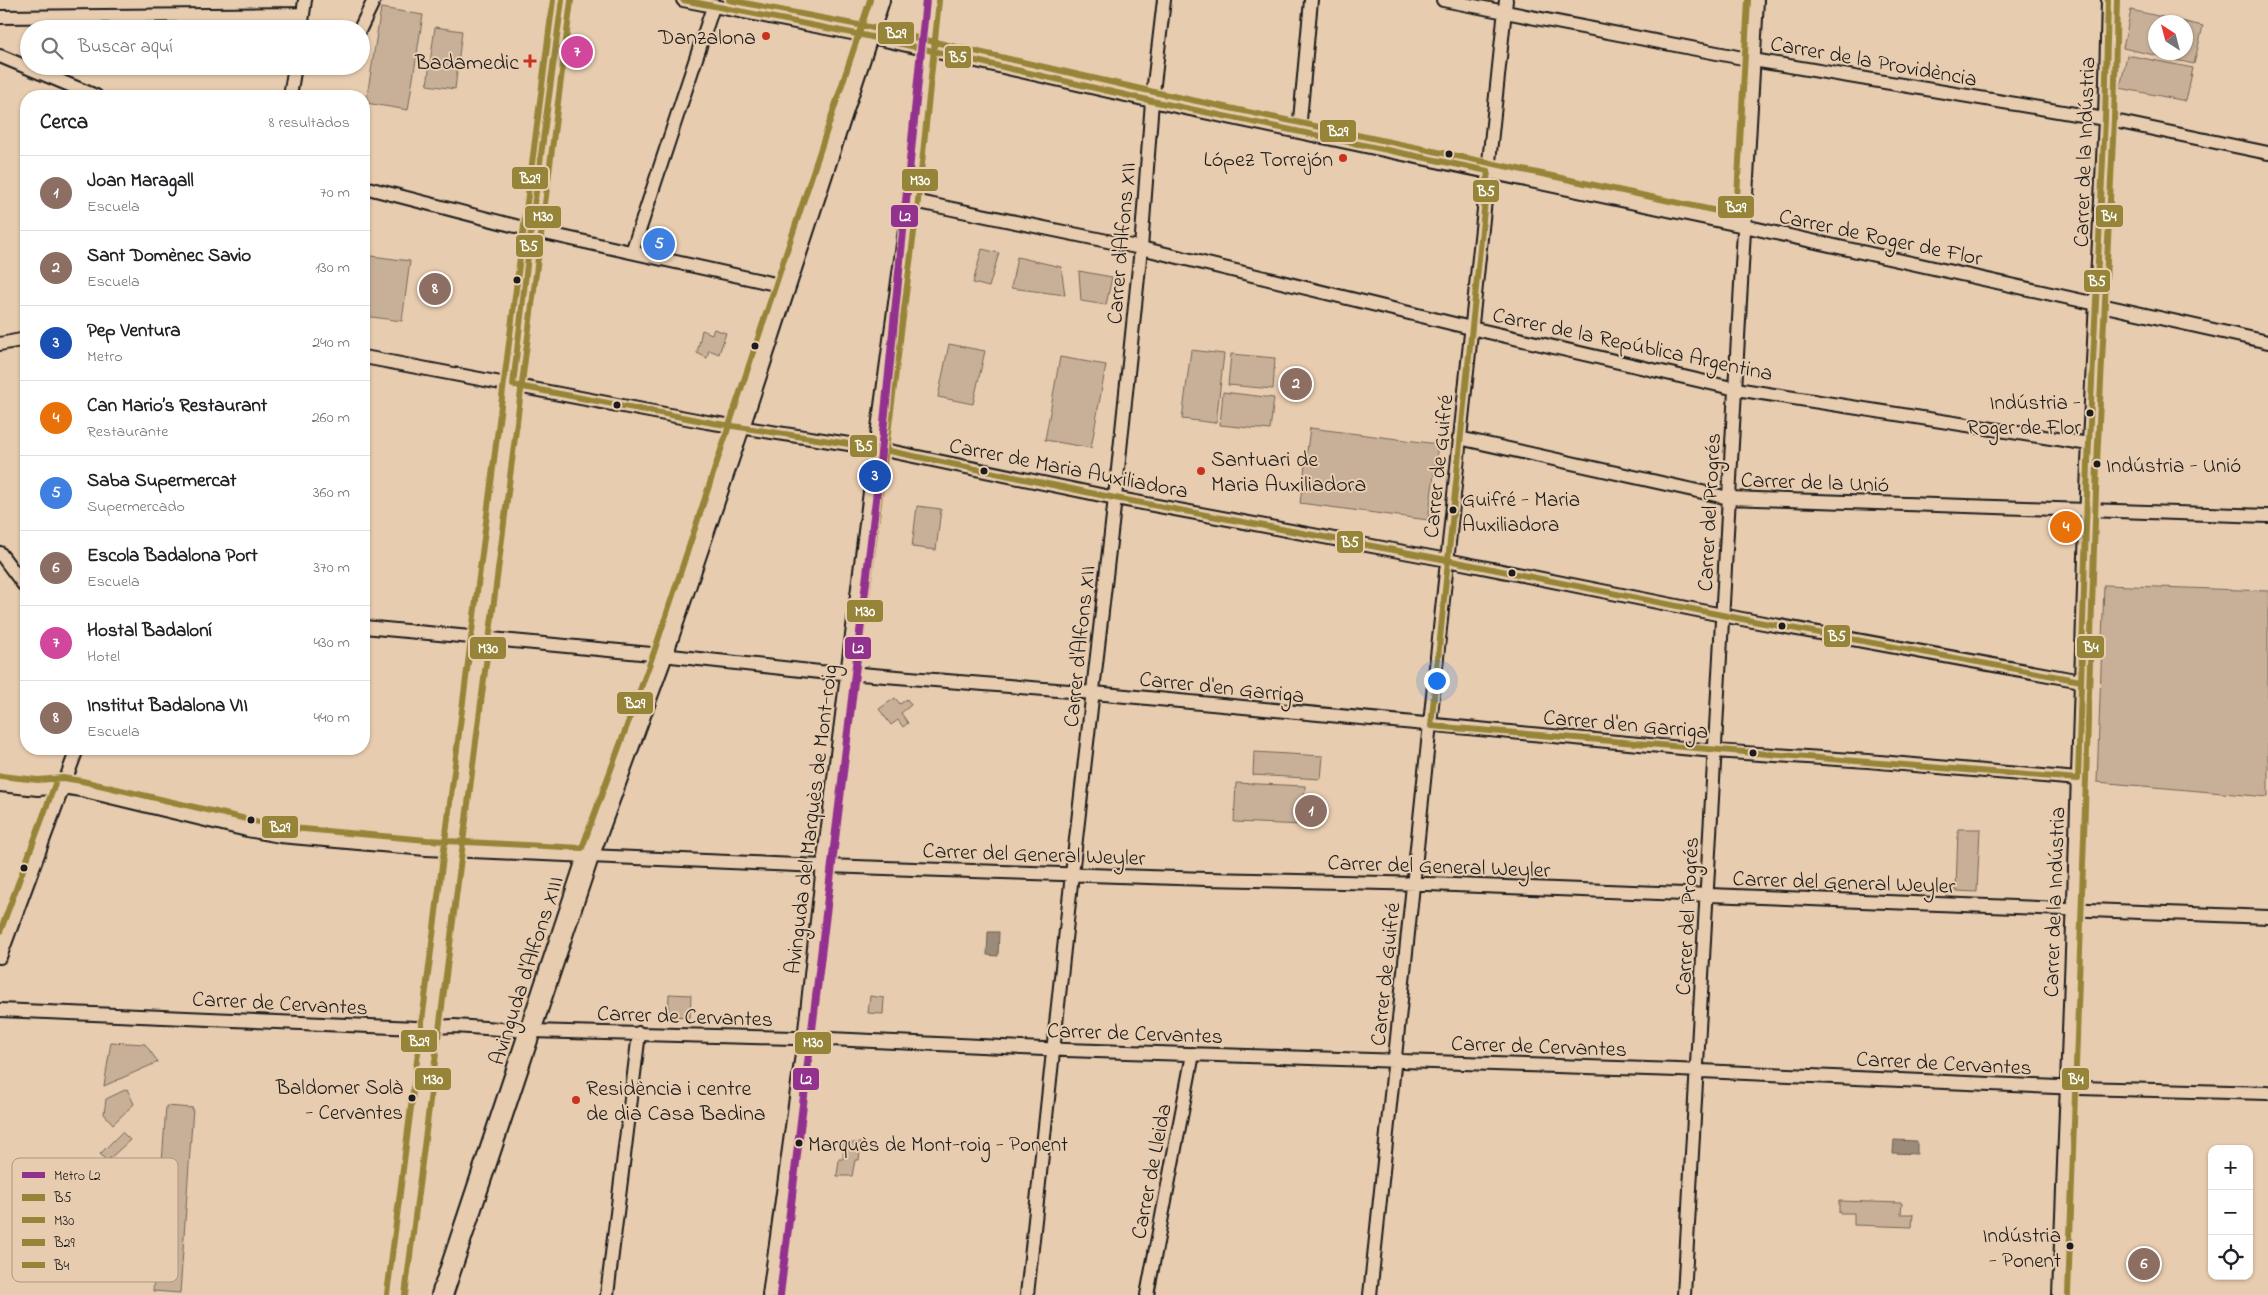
<!DOCTYPE html>
<html lang="es">
<head>
<meta charset="utf-8">
<style>
  :root { --surface:#fff; --page:#f2f2f2; --text:#202124; --muted:#757577; --line:#e0e0e0; --accent:#0f766e }
  body { margin:0; font-family:"Indie Flower",sans-serif; background:var(--page); color:var(--text) }
  .controls { position:absolute; right:15px; bottom:15px; display:grid; overflow:hidden; border-radius:10px; box-shadow:0 1px 4px #0004 }
  .controls button { width:45px; height:45px; display:grid; place-items:center; padding:0; border:0; border-bottom:1px solid var(--line); background:var(--surface); color:var(--text); font:25px sans-serif }
  .compass { position:absolute; left:2148px; top:15px; width:45px; height:45px; border-radius:50%; background:var(--surface); box-shadow:0 1px 4px #0004; rotate:324deg }
  .you { position:absolute; left:1436px; top:680px; width:18px; height:18px; margin:-12px; border:4px solid #fff; border-radius:50%; background:#1a73e8; box-shadow:0 0 0 8px #1a73e833 }
  .badge { display:grid; place-items:center; width:32px; height:32px; border-radius:50%; background:var(--accent); color:#fff; font-size:16px; font-weight:700 }
  .pin { position:absolute; translate:-50% -50%; border:2px solid #fff; box-shadow:0 1px 5px #0006 }
  .list { margin:0; padding:0; list-style:none }
  h2 { display:flex; justify-content:space-between; align-items:center; height:65px; margin:0; padding:0 20px; font-size:21px }
  h2 small { font-size:16px; font-weight:400; color:var(--muted) }
  .list li { display:grid; grid-template-columns:32px 1fr auto; gap:15px; align-items:center; box-sizing:border-box; height:75px; padding:0 20px; border-top:1px solid var(--line) }
  .list b { display:block; font-size:19px; white-space:nowrap }
  .list p { margin:0; font-size:16px; white-space:nowrap; color:var(--muted) }
  .list em { font-size:16px; font-style:normal; color:var(--muted) }
  .icon { flex:none; width:28px; height:28px; fill:none; stroke:currentColor; stroke-width:2; stroke-linecap:round; stroke-linejoin:round }
  .map { position:relative; flex:none; width:2268px; height:1295px; overflow:hidden }
  .search { position:absolute; background:var(--surface); box-shadow:0 1px 4px #0004; left:20px; top:20px; width:350px; height:55px; display:flex; align-items:center; gap:12px; box-sizing:border-box; padding:0 18px; border-radius:28px; color:var(--muted); font-size:19px }
  .panel { position:absolute; background:var(--surface); box-shadow:0 1px 4px #0004; left:20px; top:90px; width:350px; height:665px; border-radius:20px }
  .map>svg:first-child { display:block }
  .green { fill:#c7b097; stroke:#72665a; fill-rule:evenodd }
  .water { fill:#9d8b79; stroke:#695f54 }
  .lines { fill:none; stroke-linecap:round; stroke-linejoin:round }
  .street-casing { stroke:#1c1c1c; stroke-width:16 }
  .primary-casing { stroke:#1c1c1c; stroke-width:24 }
  .street { stroke:#e8ccaf; stroke-width:12 }
  .primary { stroke:#e8ccaf; stroke-width:20 }
  .bus-1-casing { stroke:#e8ccaf; stroke-width:10 }
  .bus-2-casing { stroke:#e8ccaf; stroke-width:10 }
  .bus-3-casing { stroke:#e8ccaf; stroke-width:10 }
  .bus-4-casing { stroke:#e8ccaf; stroke-width:10 }
  .bus-1 { stroke:#968538; stroke-width:6 }
  .bus-2 { stroke:#968538; stroke-width:6 }
  .bus-3 { stroke:#968538; stroke-width:6 }
  .bus-4 { stroke:#968538; stroke-width:6 }
  .metro-1-casing { stroke:#e8ccaf; stroke-width:11 }
  .metro-1 { stroke:#93328e; stroke-width:8 }
  .poi-dot { fill:#c8321e; stroke:#e8ccaf; stroke-width:2 }
  .bus-dot { fill:#1c1c1c; stroke:#e8ccaf; stroke-width:2 }
  .labels { text-anchor:middle; stroke-width:4; stroke-linejoin:round; paint-order:stroke }
  .bus-label { font-size:21px; fill:#1c1c1c; stroke:#e8ccaf; text-anchor:end }
  .poi-label { font-size:22px; fill:#1c1c1c; stroke:#e8ccaf; text-anchor:end }
  .street-label { font-size:22px; fill:#1c1c1c; stroke:#e8ccaf }
  .key { fill:#e8ccaf; stroke:#ab9783; stroke-width:1 }
  .key-label { font-size:14px; fill:#1c1c1c }
  .line-badge { stroke:#e8ccaf; stroke-width:2 }
  .badge-label { font-size:14px; text-anchor:middle; font-weight:bold; fill:#fff }
</style>
</head>
<body>
<div class="map">
<svg width="2268" height="1295" viewBox="0 0 2268 1295">
  <rect width="100%" height="100%" fill="#e8ccaf"/>
  <filter id="ink" filterUnits="userSpaceOnUse"><feTurbulence type="fractalNoise" baseFrequency=".02" numOctaves="2"/><feDisplacementMap in="SourceGraphic" scale="10" xChannelSelector="R" yChannelSelector="G"/><feConvolveMatrix kernelMatrix="1 2 1 2 8 2 1 2 1" color-interpolation-filters="sRGB"/></filter>
  <g filter="url(#ink)">
    <!-- green -->
    <path class="green" d="M 381,8 L 423,15 L 408,110 L 366,103 Z
      M 2131,10 L 2203,26 L 2194,64 L 2123,48 ZM 2156,22 L 2186,22 L 2186,52 L 2156,52 Z
      M 435,27 L 462,31 L 455,89 L 427,85 Z
      M 2127,55 L 2193,68 L 2186,101 L 2120,88 Z
      M 982,249 L 999,253 L 989,287 L 973,283 Z
      M 364,255 L 410,261 L 402,321 L 364,316 Z
      M 1017,257 L 1061,267 L 1065,295 L 1011,288 Z
      M 1079,271 L 1112,277 L 1106,305 L 1081,301 Z
      M 714,329 L 726,333 L 719,354 L 709,350 L 707,358 L 697,353 L 702,330 L 712,334 Z
      M 949,344 L 985,351 L 973,404 L 938,397 Z
      M 1191,350 L 1224,354 L 1216,423 L 1182,419 Z
      M 1231,354 L 1275,358 L 1273,389 L 1228,385 Z
      M 1060,357 L 1106,365 L 1091,448 L 1045,440 Z
      M 1223,392 L 1274,398 L 1270,430 L 1220,425 Z
      M 1310,428 L 1438,444 L 1428,520 L 1300,503 Z
      M 917,506 L 941,509 L 936,550 L 912,547 Z
      M 2104,585 L 2268,591 L 2268,797 L 2097,782 Z
      M 895,698 L 900,704 L 907,699 L 911,705 L 901,713 L 908,723 L 903,727 L 898,720 L 891,725 L 879,709 Z
      M 1254,752 L 1323,756 L 1321,779 L 1253,775 Z
      M 1236,783 L 1305,786 L 1303,825 L 1234,822 Z
      M 1958,829 L 1980,829 L 1977,892 L 1956,891 Z
      M 669,994 L 691,995 L 690,1017 L 668,1016 Z
      M 870,996 L 884,998 L 883,1014 L 868,1013 Z
      M 111,1042 L 145,1044 L 158,1062 L 104,1086 Z
      M 127,1089 L 134,1104 L 113,1124 L 104,1114 L 106,1099 Z
      M 166,1106 L 193,1108 L 180,1293 L 153,1291 Z
      M 122,1132 L 130,1140 L 107,1161 L 100,1154 Z
      M 844,1143 L 861,1143 L 859,1160 L 855,1160 L 852,1176 L 837,1176 L 839,1159 L 843,1159 Z
      M 1839,1201 L 1902,1203 L 1901,1214 L 1913,1214 L 1912,1227 L 1854,1225 L 1854,1213 L 1839,1213 Z"/>
    <!-- water -->
    <path class="water" d="M 988,932 L 999,932 L 998,956 L 987,955 Z
      M 1894,1140 L 1917,1141 L 1917,1154 L 1893,1153 Z"/>
    <g class="lines">
      <defs>
        <path id="street" d="M 683,0 L 867,36 L 1152,101 L 1744,226 L 2268,342
          M 1443,0 L 1753,60 L 2105,119 L 2268,153
          M 0,17 L 303,14
          M 301,29 L 305,0
          M 360,29 L 374,0
          M 0,56 L 96,96
          M 290,96 L 295,66
          M 1299,131 L 1311,0
          M 364,187 L 531,230 L 784,286
          M 909,200 L 1141,248 L 1471,328 L 1736,389 L 2089,444
          M 632,252 L 713,7
          M 0,344 L 26,339
          M 364,357 L 707,422 L 875,448 L 1115,498 L 1447,560 L 1742,619 L 2081,681
          M 1459,438 L 1729,498 L 2268,516
          M 0,553 L 26,588
          M 364,627 L 662,655 L 820,672 L 848,673 L 1094,693 L 1714,751 L 1868,761 L 2078,779
          M 0,785 L 38,789 L 63,787 L 81,790 L 247,830 L 280,836 L 426,849 L 797,865 L 1206,879 L 1428,884 L 2268,917
          M 0,957 L 77,749
          M 0,1010 L 416,1028 L 454,1026 L 531,1031 L 830,1039 L 1066,1050 L 1678,1070 L 2079,1088 L 2268,1093
          M 607,1295 L 639,1033
          M 769,1295 L 804,1039 L 823,866 L 878,428 L 909,200 L 930,0
          M 1027,1295 L 1072,874 L 1115,498 L 1141,248 L 1152,101 L 1164,0
          M 1147,1295 L 1193,1054
          M 1370,1295 L 1506,0
          M 1684,1295 L 1757,0
          M 2059,1295 L 2074,899 L 2088,463 L 2105,119 L 2108,0"/>
        <path id="primary" d="M 396,1295 L 498,510 L 533,214 L 562,0
          M 442,1295 L 588,857 L 662,655 L 739,427 L 879,0"/>
      </defs>
      <!-- street casing -->
      <use href="#street" class="street-casing"/>
      <!-- primary casing -->
      <use href="#primary" class="primary-casing"/>
      <!-- street -->
      <use href="#street" class="street"/>
      <!-- primary -->
      <use href="#primary" class="primary"/>
      <defs>
        <path id="bus-1" d="M 562,0 L 533,214 L 513,385 L 713,423 L 875,448 L 1115,498 L 1447,560 L 1742,619 L 2081,681
          M 683,0 L 867,36 L 1152,101 L 1488,171 L 1431,726 C 1647,745 1862,761 2078,779 L 2088,463 L 2105,119 L 2108,0"/>
        <path id="bus-2" d="M 405,1295 L 571,1
          M 778,1295 L 813,1040 L 832,867 L 918,201 L 939,1"/>
        <path id="bus-3" d="M 729,0 L 869,27 L 1154,92 L 1736,215 L 1748,0
          M 1,776 L 38,780 L 63,778 L 82,781 L 281,827 L 427,840 L 582,848 L 654,652 L 870,0
          M 0,932 L 55,784
          M 387,1294 L 553,0"/>
        <path id="bus-4" d="M 2068,1295 L 2097,463 L 2114,119 L 2117,0"/>
      </defs>
      <!-- bus-1 casing -->
      <use href="#bus-1" class="bus-1-casing"/>
      <!-- bus-2 casing -->
      <use href="#bus-2" class="bus-2-casing"/>
      <!-- bus-3 casing -->
      <use href="#bus-3" class="bus-3-casing"/>
      <!-- bus-4 casing -->
      <use href="#bus-4" class="bus-4-casing"/>
      <!-- bus-1 -->
      <use href="#bus-1" class="bus-1"/>
      <!-- bus-2 -->
      <use href="#bus-2" class="bus-2"/>
      <!-- bus-3 -->
      <use href="#bus-3" class="bus-3"/>
      <!-- bus-4 -->
      <use href="#bus-4" class="bus-4"/>
      <defs>
        <path id="metro-1" d="M 780,1295 L 878,483 L 926,0"/>
      </defs>
      <!-- metro-1 casing -->
      <use href="#metro-1" class="metro-1-casing"/>
      <!-- metro-1 -->
      <use href="#metro-1" class="metro-1"/>
    </g>
  </g>
  <!-- markers -->
  <g class="poi-dot">
    <circle cx="766" cy="36" r="5"/>
    <path d="M527.5 53.5h5v5h5v5h-5v5h-5v-5h-5v-5h5z"/>
    <circle cx="1343" cy="158" r="5"/>
    <circle cx="1201" cy="471" r="5"/>
    <circle cx="576" cy="1100" r="5"/>
  </g>
  <g class="bus-dot">
    <circle cx="1449" cy="154" r="4.5"/>
    <circle cx="517" cy="280" r="4.5"/>
    <circle cx="755" cy="346" r="4.5"/>
    <circle cx="617" cy="405" r="4.5"/>
    <circle cx="2090" cy="413" r="4.5"/>
    <circle cx="2097" cy="464" r="4.5"/>
    <circle cx="984" cy="471" r="4.5"/>
    <circle cx="1453" cy="510" r="4.5"/>
    <circle cx="1512" cy="573" r="4.5"/>
    <circle cx="1782" cy="626" r="4.5"/>
    <circle cx="1753" cy="753" r="4.5"/>
    <circle cx="251" cy="820" r="4.5"/>
    <circle cx="24" cy="868" r="4.5"/>
    <circle cx="412" cy="1098" r="4.5"/>
    <circle cx="799" cy="1143" r="4.5"/>
    <circle cx="2070" cy="1246" r="4.5"/>
  </g>
  <g class="labels">
    <!-- bus labels -->
    <g class="bus-label">
      <text x="2081" y="409">Indústria -<tspan x="2081" dy="25">Roger de Flor</tspan></text>
      <text x="2106" y="472" text-anchor="start">Indústria - Unió</text>
      <text x="1462" y="506" text-anchor="start">Guifré - Maria<tspan x="1462" dy="25">Auxiliadora</tspan></text>
      <text x="403" y="1094">Baldomer Solà<tspan x="403" dy="25">- Cervantes</tspan></text>
      <text x="808" y="1151" text-anchor="start">Marquès de Mont-roig - Ponent</text>
      <text x="2061" y="1242">Indústria<tspan x="2061" dy="25">- Ponent</tspan></text>
    </g>
    <!-- poi labels -->
    <g class="poi-label">
      <text x="756" y="44">Danzalona</text>
      <text x="519" y="69">Badamedic</text>
      <text x="1333" y="166">López Torrejón</text>
      <text x="1211" y="466" text-anchor="start">Santuari de<tspan x="1211" dy="25">Maria Auxiliadora</tspan></text>
      <text x="586" y="1095" text-anchor="start">Residència i centre<tspan x="586" dy="25">de dia Casa Badina</tspan></text>
    </g>
    <!-- street labels -->
    <g class="street-label">
      <text transform="translate(1874 60) rotate(10)" y="8">Carrer de la Providència</text>
      <text transform="translate(2083 152) rotate(-88)" y="8">Carrer de la Indústria</text>
      <text transform="translate(1881 236) rotate(12)" y="8">Carrer de Roger de Flor</text>
      <text transform="translate(1120 243) rotate(-85)" y="8">Carrer d'Alfons XII</text>
      <text transform="translate(1633 343) rotate(12)" y="8">Carrer de la República Argentina</text>
      <text transform="translate(1437 466) rotate(-84)" y="8">Carrer de Guifré</text>
      <text transform="translate(1069 467) rotate(11)" y="8">Carrer de Maria Auxiliadora</text>
      <text transform="translate(1815 481) rotate(2)" y="8">Carrer de la Unió</text>
      <text transform="translate(1708 512) rotate(-87)" y="8">Carrer del Progrés</text>
      <text transform="translate(1078 646) rotate(-84)" y="8">Carrer d'Alfons XII</text>
      <text transform="translate(1222 686) rotate(6)" y="8">Carrer d'en Garriga</text>
      <text transform="translate(1626 723) rotate(5)" y="8">Carrer d'en Garriga</text>
      <text transform="translate(810 819) rotate(-83)" y="8">Avinguda del Marquès de Mont-roig</text>
      <text transform="translate(1034 853) rotate(2)" y="8">Carrer del General Weyler</text>
      <text transform="translate(1439 865) rotate(2)" y="8">Carrer del General Weyler</text>
      <text transform="translate(1844 881) rotate(2)" y="8">Carrer del General Weyler</text>
      <text transform="translate(2053 902) rotate(-88)" y="8">Carrer de la Indústria</text>
      <text transform="translate(1686 916) rotate(-87)" y="8">Carrer del Progrés</text>
      <text transform="translate(525 970) rotate(-72)" y="8">Avinguda d'Alfons XIII</text>
      <text transform="translate(1384 974) rotate(-84)" y="8">Carrer de Guifré</text>
      <text transform="translate(280 1002) rotate(3)" y="8">Carrer de Cervantes</text>
      <text transform="translate(685 1015) rotate(2)" y="8">Carrer de Cervantes</text>
      <text transform="translate(1135 1032) rotate(2)" y="8">Carrer de Cervantes</text>
      <text transform="translate(1539 1045) rotate(2)" y="8">Carrer de Cervantes</text>
      <text transform="translate(1944 1062) rotate(3)" y="8">Carrer de Cervantes</text>
      <text transform="translate(1150 1171) rotate(-79)" y="8">Carrer de Lleida</text>
    </g>
  </g>
  <!-- legend -->
  <rect x="12" y="1158" width="166" height="124" rx="8" class="key"/>
  <rect x="22" y="1172" width="23" height="6" fill="#93328e"/>
  <rect x="22" y="1194" width="23" height="7" fill="#968538"/>
  <rect x="22" y="1217" width="23" height="6" fill="#968538"/>
  <rect x="22" y="1239" width="23" height="7" fill="#968538"/>
  <rect x="22" y="1262" width="23" height="6" fill="#968538"/>
  <g class="key-label">
    <text x="54" y="1180">Metro L2</text>
    <text x="54" y="1202">B5</text>
    <text x="54" y="1225">M30</text>
    <text x="54" y="1247">B29</text>
    <text x="54" y="1270">B4</text>
  </g>
  <g class="line-badge">
    <rect x="877" y="21" width="38" height="24" rx="5" fill="#968538"/>
    <rect x="944" y="45" width="28" height="24" rx="5" fill="#968538"/>
    <rect x="1319" y="119" width="38" height="24" rx="5" fill="#968538"/>
    <rect x="511" y="166" width="38" height="24" rx="5" fill="#968538"/>
    <rect x="901" y="168" width="38" height="24" rx="5" fill="#968538"/>
    <rect x="1472" y="179" width="28" height="24" rx="5" fill="#968538"/>
    <rect x="1717" y="195" width="38" height="24" rx="5" fill="#968538"/>
    <rect x="2095" y="204" width="29" height="24" rx="5" fill="#968538"/>
    <rect x="890" y="204" width="29" height="24" rx="5" fill="#93328e"/>
    <rect x="524" y="205" width="38" height="24" rx="5" fill="#968538"/>
    <rect x="515" y="234" width="29" height="24" rx="5" fill="#968538"/>
    <rect x="2083" y="269" width="28" height="24" rx="5" fill="#968538"/>
    <rect x="849" y="434" width="29" height="24" rx="5" fill="#968538"/>
    <rect x="1336" y="530" width="28" height="24" rx="5" fill="#968538"/>
    <rect x="846" y="599" width="38" height="24" rx="5" fill="#968538"/>
    <rect x="1823" y="624" width="28" height="24" rx="5" fill="#968538"/>
    <rect x="2076" y="635" width="29" height="24" rx="5" fill="#968538"/>
    <rect x="469" y="636" width="38" height="24" rx="5" fill="#968538"/>
    <rect x="844" y="636" width="28" height="24" rx="5" fill="#93328e"/>
    <rect x="616" y="691" width="38" height="24" rx="5" fill="#968538"/>
    <rect x="261" y="815" width="38" height="24" rx="5" fill="#968538"/>
    <rect x="400" y="1029" width="38" height="24" rx="5" fill="#968538"/>
    <rect x="794" y="1031" width="38" height="24" rx="5" fill="#968538"/>
    <rect x="2061" y="1067" width="29" height="24" rx="5" fill="#968538"/>
    <rect x="414" y="1067" width="38" height="24" rx="5" fill="#968538"/>
    <rect x="792" y="1067" width="28" height="24" rx="5" fill="#93328e"/>
  </g>
  <g class="badge-label">
    <text x="896" y="38">B29</text>
    <text x="958" y="62">B5</text>
    <text x="1338" y="136">B29</text>
    <text x="530" y="183">B29</text>
    <text x="920" y="185">M30</text>
    <text x="1486" y="196">B5</text>
    <text x="1736" y="212">B29</text>
    <text x="2109" y="221">B4</text>
    <text x="905" y="221">L2</text>
    <text x="543" y="221">M30</text>
    <text x="529" y="251">B5</text>
    <text x="2097" y="286">B5</text>
    <text x="864" y="451">B5</text>
    <text x="1350" y="547">B5</text>
    <text x="865" y="616">M30</text>
    <text x="1837" y="641">B5</text>
    <text x="2091" y="652">B4</text>
    <text x="488" y="653">M30</text>
    <text x="858" y="653">L2</text>
    <text x="635" y="708">B29</text>
    <text x="280" y="832">B29</text>
    <text x="419" y="1046">B29</text>
    <text x="813" y="1047">M30</text>
    <text x="2076" y="1084">B4</text>
    <text x="433" y="1084">M30</text>
    <text x="806" y="1084">L2</text>
  </g>
</svg>
<div class="controls">
<button>+</button>
<button>−</button>
<button><svg class="icon" aria-label="locate" viewBox="0 0 24 24"><circle cx="12" cy="12" r="6"/><path d="M12 2v4M12 18v4M2 12h4M18 12h4"/></svg></button>
</div>
<svg class="compass" viewBox="-18 -18 36 36"><path d="M0-13l5 13h-10z" fill="#e53935"/><path d="M0 13l5-13h-10z" fill="#757577"/></svg>
<div class="you"></div>
<div class="pin badge" style="left:1311px;top:811px;background:#8d6e63">1</div>
<div class="pin badge" style="left:1296px;top:384px;background:#8d6e63">2</div>
<div class="pin badge" style="left:875px;top:476px;background:#1a4fb4">3</div>
<div class="pin badge" style="left:2066px;top:527px;background:#e8710a">4</div>
<div class="pin badge" style="left:659px;top:244px;background:#3f7fe0">5</div>
<div class="pin badge" style="left:2144px;top:1264px;background:#8d6e63">6</div>
<div class="pin badge" style="left:577px;top:52px;background:#d1479c">7</div>
<div class="pin badge" style="left:435px;top:289px;background:#8d6e63">8</div>
<div class="search"><svg class="icon" aria-label="search" viewBox="0 0 24 24"><circle cx="10" cy="10" r="6"/><path d="M15 15l6 6"/></svg>Buscar aquí</div>
<section class="panel">
<h2>Cerca<small>8 resultados</small></h2>
<ul class="list">
<li><span class="badge" style="background:#8d6e63">1</span><div><b>Joan Maragall</b><p>Escuela</p></div><em>70 m</em></li>
<li><span class="badge" style="background:#8d6e63">2</span><div><b>Sant Domènec Savio</b><p>Escuela</p></div><em>130 m</em></li>
<li><span class="badge" style="background:#1a4fb4">3</span><div><b>Pep Ventura</b><p>Metro</p></div><em>240 m</em></li>
<li><span class="badge" style="background:#e8710a">4</span><div><b>Can Mario’s Restaurant</b><p>Restaurante</p></div><em>260 m</em></li>
<li><span class="badge" style="background:#3f7fe0">5</span><div><b>Saba Supermercat</b><p>Supermercado</p></div><em>360 m</em></li>
<li><span class="badge" style="background:#8d6e63">6</span><div><b>Escola Badalona Port</b><p>Escuela</p></div><em>370 m</em></li>
<li><span class="badge" style="background:#d1479c">7</span><div><b>Hostal Badaloní</b><p>Hotel</p></div><em>430 m</em></li>
<li><span class="badge" style="background:#8d6e63">8</span><div><b>Institut Badalona VII</b><p>Escuela</p></div><em>440 m</em></li>
</ul>
</section>
</div>
</body>
</html>
